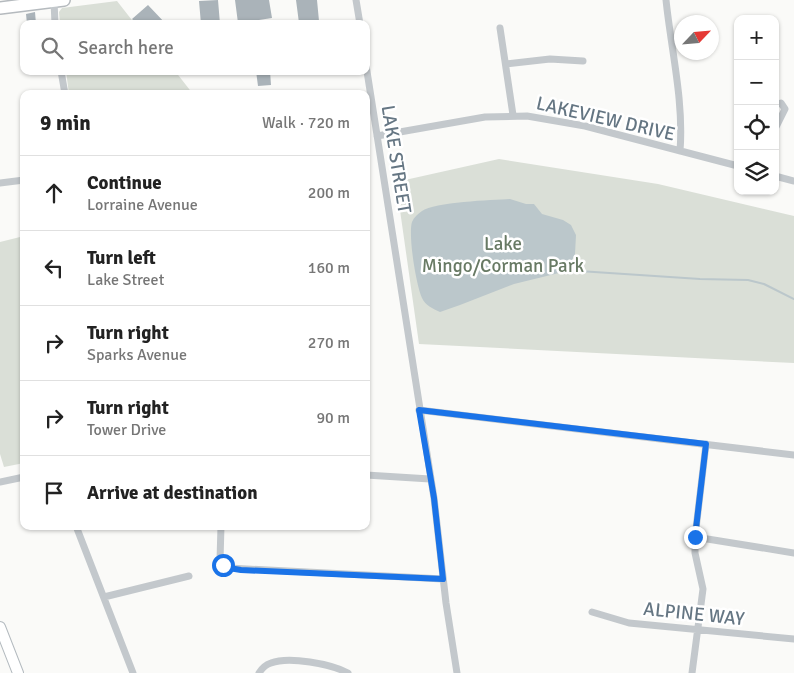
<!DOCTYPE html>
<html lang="en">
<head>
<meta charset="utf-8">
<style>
  :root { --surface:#fff; --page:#f2f2f2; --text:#222; --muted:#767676; --line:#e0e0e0 }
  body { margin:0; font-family:Signika,sans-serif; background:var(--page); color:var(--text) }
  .controls { position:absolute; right:15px; top:15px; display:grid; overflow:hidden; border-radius:10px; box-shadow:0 1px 4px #0004 }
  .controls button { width:45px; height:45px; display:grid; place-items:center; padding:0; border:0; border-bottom:1px solid var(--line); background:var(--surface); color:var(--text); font:25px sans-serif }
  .compass { position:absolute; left:674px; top:15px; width:45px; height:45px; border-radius:50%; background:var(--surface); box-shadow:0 1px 4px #0004; rotate:64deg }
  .stop { position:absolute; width:15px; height:15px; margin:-11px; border:4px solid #1a73e8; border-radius:50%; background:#fff }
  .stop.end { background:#1a73e8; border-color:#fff; box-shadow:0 1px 5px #0008 }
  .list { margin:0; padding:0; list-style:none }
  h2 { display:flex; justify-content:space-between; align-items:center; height:65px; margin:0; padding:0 20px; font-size:21px }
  h2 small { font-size:16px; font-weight:400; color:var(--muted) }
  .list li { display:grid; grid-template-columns:32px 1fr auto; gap:15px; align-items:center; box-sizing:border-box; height:75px; padding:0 20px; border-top:1px solid var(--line) }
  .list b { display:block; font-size:19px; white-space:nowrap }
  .list p { margin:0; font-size:16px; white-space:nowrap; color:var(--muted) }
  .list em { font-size:16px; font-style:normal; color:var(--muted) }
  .icon { flex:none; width:28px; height:28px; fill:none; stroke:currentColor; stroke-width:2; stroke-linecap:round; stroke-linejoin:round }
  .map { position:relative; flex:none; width:794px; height:673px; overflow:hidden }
  .search { position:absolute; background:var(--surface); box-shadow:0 1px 4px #0004; left:20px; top:20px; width:350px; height:55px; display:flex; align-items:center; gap:12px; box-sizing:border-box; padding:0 18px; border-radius:10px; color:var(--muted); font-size:19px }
  .panel { position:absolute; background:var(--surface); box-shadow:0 1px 4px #0004; left:20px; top:90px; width:350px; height:440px; border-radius:10px }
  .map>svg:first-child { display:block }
  .green { fill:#dadfd7 }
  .water { fill:#bbc7cb }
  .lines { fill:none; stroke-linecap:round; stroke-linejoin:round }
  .stream { stroke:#bbc7cb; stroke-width:2 }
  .building { fill:#aab3b9 }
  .secondary-casing { stroke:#b3babf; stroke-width:12 }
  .primary-casing { stroke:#b5babe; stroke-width:14 }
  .minor { stroke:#c3c8cc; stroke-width:7 }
  .secondary { stroke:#fff; stroke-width:10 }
  .primary { stroke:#fff; stroke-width:11 }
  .route { stroke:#1a73e8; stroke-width:6 }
  .labels { text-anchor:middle; stroke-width:5; stroke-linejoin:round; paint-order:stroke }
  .street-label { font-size:19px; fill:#657683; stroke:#fff }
  .park-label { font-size:19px; fill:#687a64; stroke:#fff }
</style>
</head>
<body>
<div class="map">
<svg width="794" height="673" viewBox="0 0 794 673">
  <rect width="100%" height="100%" fill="#fafaf8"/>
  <!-- green -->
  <path class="green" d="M 117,1 L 135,24 L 60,24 L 59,12 L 62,8 Z
    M 66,71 L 175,71 L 193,94 L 69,94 Z
    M 499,159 L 658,184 L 794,216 L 794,363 L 419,344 L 396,182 Z
    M 24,236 L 24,463 L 4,467 L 0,454 L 0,242 Z"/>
  <!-- water -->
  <path class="water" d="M 510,199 L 526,204 L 534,204 L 542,214 L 563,220 L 571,225 L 576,235 L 575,254 L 569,266 L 563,272 L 514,284 L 460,305 L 440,312 C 433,309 425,305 422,298 C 416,285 408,235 412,222 C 414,217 418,214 422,211 C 434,202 492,200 510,199 Z"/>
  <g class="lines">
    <!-- stream -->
    <path class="stream" d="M 564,270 L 700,279 L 748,280 L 764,284 L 794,299"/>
  </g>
  <!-- building -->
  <path class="building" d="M 218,0 L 220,24 L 201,24 L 199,1 Z
    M 235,0 L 269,0 L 272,18 L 238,23 Z
    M 296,0 L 317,0 L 319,21 L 299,23 Z
    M 148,5 L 166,24 L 137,24 L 132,19 Z
    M 35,12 L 36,24 L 27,24 L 26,14 Z
    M 256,71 L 270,71 L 271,85 L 258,86 Z"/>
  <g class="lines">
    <defs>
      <path id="secondary" d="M 0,627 L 18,673"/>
      <path id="primary" d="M 0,8 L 64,0"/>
    </defs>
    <!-- secondary casing -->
    <use href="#secondary" class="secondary-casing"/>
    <!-- primary casing -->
    <use href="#primary" class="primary-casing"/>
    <!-- minor -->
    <path class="minor" d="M 356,0 L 360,24
      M 666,0 C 671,49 684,101 680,151
      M 54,1 L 55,24
      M 500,28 L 513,115
      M 506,64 L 550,59 L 583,61
      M 366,65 L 434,498 L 446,603 L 457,673
      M 61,71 L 65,94
      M 775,105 L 781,103 L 785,109 L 776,127 L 775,122
      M 377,136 L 485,117 L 527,116 L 585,126 L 738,166
      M 775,176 L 794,181
      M 0,183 L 24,180
      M 419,410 L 794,455
      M 366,475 L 430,479
      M 0,482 L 24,477
      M 76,526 L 133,673
      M 221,526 L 220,560 L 223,565 L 229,568 L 443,579
      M 695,537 L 794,553
      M 104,597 L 189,576
      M 592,612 L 629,623 L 794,639
      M 259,673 C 262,668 265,665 271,663 C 289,656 331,664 348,673
      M 692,673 L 703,589 L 695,553 L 695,537 L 706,444"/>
    <!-- secondary -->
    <use href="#secondary" class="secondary"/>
    <!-- primary -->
    <use href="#primary" class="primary"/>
  </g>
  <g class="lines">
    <!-- route -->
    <path class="route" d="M 223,565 L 229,568 L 241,570 L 443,579 L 434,498 L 419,410 L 706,444 L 695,537"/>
  </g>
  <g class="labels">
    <!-- street labels -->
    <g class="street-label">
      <text transform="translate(606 118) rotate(13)" y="7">LAKEVIEW DRIVE</text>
      <text transform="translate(397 159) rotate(81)" y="7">LAKE STREET</text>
      <text transform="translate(694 613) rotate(6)" y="7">ALPINE WAY</text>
    </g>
    <!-- park labels -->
    <g class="park-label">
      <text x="503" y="250">Lake<tspan x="503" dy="22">Mingo/Corman Park</tspan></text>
    </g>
  </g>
</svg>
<div class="controls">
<button>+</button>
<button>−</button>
<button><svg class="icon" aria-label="locate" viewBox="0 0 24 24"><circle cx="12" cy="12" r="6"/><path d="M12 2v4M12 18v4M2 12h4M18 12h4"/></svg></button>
<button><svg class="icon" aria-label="layers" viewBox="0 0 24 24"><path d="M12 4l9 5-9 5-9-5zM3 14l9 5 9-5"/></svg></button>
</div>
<svg class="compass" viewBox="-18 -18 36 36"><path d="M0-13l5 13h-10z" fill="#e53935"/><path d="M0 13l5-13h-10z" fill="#767676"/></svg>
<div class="stop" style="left:223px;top:565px"></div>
<div class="stop end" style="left:695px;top:537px"></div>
<div class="search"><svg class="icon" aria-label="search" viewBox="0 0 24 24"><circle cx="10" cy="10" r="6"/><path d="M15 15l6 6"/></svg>Search here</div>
<section class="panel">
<h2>9 min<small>Walk · 720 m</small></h2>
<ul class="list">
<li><svg class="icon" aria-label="ahead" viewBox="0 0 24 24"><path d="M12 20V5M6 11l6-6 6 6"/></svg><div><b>Continue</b><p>Lorraine Avenue</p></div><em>200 m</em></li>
<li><svg class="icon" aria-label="left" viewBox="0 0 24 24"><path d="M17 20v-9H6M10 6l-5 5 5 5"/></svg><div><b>Turn left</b><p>Lake Street</p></div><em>160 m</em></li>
<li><svg class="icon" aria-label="right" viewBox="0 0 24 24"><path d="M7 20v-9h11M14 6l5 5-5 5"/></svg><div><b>Turn right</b><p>Sparks Avenue</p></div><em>270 m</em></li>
<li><svg class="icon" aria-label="right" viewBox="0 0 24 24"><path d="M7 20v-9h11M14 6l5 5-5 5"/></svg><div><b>Turn right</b><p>Tower Drive</p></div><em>90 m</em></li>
<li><svg class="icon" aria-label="arrive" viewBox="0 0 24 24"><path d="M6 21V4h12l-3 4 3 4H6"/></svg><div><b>Arrive at destination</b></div></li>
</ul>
</section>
</div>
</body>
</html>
